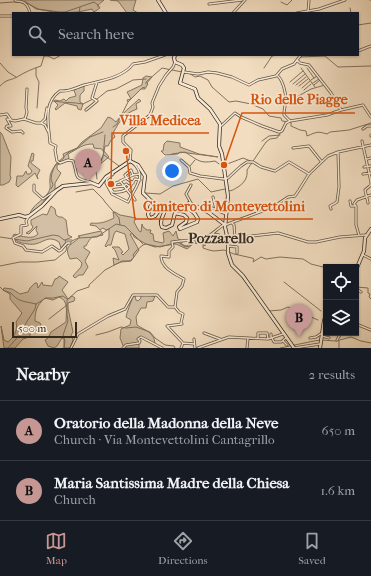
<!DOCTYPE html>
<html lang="en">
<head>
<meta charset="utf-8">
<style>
  :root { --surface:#171b24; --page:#242831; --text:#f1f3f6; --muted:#9ea1a6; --line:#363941; --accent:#c59692 }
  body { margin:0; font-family:"IM FELL French Canon",serif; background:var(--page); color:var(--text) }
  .controls { position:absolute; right:12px; bottom:12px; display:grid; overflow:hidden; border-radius:0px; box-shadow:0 1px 3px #0004 }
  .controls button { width:36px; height:36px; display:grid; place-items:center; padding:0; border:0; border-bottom:1px solid var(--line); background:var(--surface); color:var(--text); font:20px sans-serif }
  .scale { position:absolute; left:12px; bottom:10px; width:65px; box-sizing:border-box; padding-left:4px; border:2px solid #362a1c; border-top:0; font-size:11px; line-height:14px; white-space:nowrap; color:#362a1c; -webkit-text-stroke:3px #f7e9d6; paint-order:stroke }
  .you { position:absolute; left:172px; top:171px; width:14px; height:14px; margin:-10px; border:3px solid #fff; border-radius:50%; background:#1a73e8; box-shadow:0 0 0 6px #1a73e833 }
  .badge { display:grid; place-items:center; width:26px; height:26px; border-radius:50%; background:var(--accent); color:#111; font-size:13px; font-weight:700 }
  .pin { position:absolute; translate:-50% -33px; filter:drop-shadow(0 1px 2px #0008) }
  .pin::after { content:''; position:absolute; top:21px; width:14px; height:12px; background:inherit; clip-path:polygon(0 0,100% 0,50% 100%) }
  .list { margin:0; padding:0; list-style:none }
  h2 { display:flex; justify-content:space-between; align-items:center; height:52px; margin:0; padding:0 16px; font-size:17px }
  h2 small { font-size:13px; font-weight:400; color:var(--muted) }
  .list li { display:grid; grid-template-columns:26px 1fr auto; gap:12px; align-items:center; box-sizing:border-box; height:60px; padding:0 16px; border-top:1px solid var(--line) }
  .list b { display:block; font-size:15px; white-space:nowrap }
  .list p { margin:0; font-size:13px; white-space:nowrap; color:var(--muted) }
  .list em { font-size:13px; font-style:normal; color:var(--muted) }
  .icon { flex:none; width:22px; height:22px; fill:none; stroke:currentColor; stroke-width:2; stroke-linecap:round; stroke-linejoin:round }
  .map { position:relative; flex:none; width:371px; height:348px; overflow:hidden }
  .search { position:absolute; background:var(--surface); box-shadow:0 1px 3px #0004; left:12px; right:12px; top:12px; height:44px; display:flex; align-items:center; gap:10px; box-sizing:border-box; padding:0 14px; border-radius:0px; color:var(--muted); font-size:15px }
  .sheet { height:172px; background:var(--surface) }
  nav { display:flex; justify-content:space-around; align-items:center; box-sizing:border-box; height:56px; border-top:1px solid var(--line); background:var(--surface); font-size:11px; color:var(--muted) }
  nav a { display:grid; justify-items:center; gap:2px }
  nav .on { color:var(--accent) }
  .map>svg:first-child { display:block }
  .green { fill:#d2bfa4; stroke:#847460 }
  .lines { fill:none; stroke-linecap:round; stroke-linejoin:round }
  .stream { stroke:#80715d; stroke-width:1 }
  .street-casing { stroke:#655745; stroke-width:3 }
  .secondary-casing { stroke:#362a1c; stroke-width:4 }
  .street { stroke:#f7e9d6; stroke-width:1.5 }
  .secondary { stroke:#f7e9d6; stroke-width:2.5 }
  .labels { text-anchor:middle; stroke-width:3; stroke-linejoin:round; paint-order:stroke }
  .quarter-label { font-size:15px; font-weight:bold; fill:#362a1c; stroke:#f7e9d6 }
  .leader { fill:none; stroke:#d6540e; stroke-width:1.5 }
  .callout-dot { fill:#d6540e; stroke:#f7e9d6; stroke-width:1.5 }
  .callout-label { font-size:14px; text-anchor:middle; font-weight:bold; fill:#d6540e; stroke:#f7e9d6; stroke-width:3; stroke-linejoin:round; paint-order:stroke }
</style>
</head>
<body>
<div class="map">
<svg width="371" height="348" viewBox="0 0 371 348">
  <rect width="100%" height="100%" fill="#f2ddc0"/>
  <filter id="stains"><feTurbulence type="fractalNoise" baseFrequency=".005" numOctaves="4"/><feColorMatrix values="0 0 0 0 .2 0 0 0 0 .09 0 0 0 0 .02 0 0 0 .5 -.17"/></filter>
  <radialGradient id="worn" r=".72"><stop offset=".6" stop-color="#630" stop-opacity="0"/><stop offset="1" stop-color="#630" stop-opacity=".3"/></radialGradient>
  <!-- green -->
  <path class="green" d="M 16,0 L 104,0 L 98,5 L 100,8 L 94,12 L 92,9 L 78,12 L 60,13 L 36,9 L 26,2 Z
    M 110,0 L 136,0 L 133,10 L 138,13 L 127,13 L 118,1 Z
    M 146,76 L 152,77 L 147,83 L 148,84 L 145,89 L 141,89 L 128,102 L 127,100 L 131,99 L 127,92 L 142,85 L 143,78 Z
    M 84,86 L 84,91 L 80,95 L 80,102 L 83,104 L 81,110 L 78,109 L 77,106 L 65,103 L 56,110 L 55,109 L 58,105 L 54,101 L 55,100 L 60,101 L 64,99 L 66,101 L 69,98 L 76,96 L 74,90 Z
    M 139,99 L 141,101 L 136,104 L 137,109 C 123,114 120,121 113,133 L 115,137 L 111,140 L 108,146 L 105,146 L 104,151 L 109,157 L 99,165 L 104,153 L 102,149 L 94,148 L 93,144 C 82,144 78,149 68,154 L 69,158 L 67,161 L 57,165 L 57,169 L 61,173 L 55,183 L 55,190 L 53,195 L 45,205 L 30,214 C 32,205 43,201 48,193 C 52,187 49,184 50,178 C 50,169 58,163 64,158 L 63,154 L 77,148 L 82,142 L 101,128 L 108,117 L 111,118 L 116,122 C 122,113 131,107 139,99 Z
    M 0,132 L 2,134 L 11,157 L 10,175 L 11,178 L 9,182 L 3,185 L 0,185 Z
    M 167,141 L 180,143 L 180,147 L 199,154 L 218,157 L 180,152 L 178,154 L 165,155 L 161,151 L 163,151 L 164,144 Z
    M 32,153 L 34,154 L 33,161 L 31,161 L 31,163 L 40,170 L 37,176 L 38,179 L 35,173 L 18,187 L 16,185 L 17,176 L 23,176 L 26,171 L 27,174 L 30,174 L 32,171 L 28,166 Z
    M 51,206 L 55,209 L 56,215 L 59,217 L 62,217 L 66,220 L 68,235 L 72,237 L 65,240 L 66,242 L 61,248 L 59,242 C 48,235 45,242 35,244 C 29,245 19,243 14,239 L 13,235 L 16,234 L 18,236 C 25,236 32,240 38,234 L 36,230 L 37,226 L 29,234 L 26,233 L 31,230 L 33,227 L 31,224 L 31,220 L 43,214 L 47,215 Z
    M 113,212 L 115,212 L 120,215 L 136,218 L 134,222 L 139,231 L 141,232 L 142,224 L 143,227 L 147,230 L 151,230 L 150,233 L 153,234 L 154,241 L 163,243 L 164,241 L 163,233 L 169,231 L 173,236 L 176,231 L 178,239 L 183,241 L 181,244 L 186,246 C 194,242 194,241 204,241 L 206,245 L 203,246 L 203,244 L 194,243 L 187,249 L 176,244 L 155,247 L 146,244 L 134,237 L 133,234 L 130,234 L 139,250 L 131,261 L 121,262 L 114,265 L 113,258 L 119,260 L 115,250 L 112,247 L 119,247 L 123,252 L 121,253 L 123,255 L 129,249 L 125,234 L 116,231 L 114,234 L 111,245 L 108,245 L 106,247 L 105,246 L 109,238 L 109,229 L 106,230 L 103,228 L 100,230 L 96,226 L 90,225 L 91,223 C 100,224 106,222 114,218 Z
    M 101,231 L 103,235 C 92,238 92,234 86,246 L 84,246 L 84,248 L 90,252 L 85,261 L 88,267 L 83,275 L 79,275 L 75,278 L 73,276 L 81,267 L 82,263 L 77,258 L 70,259 C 63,245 72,245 80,237 L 78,236 Z
    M 59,276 L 68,282 L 62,290 L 68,299 L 72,296 L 75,298 L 74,301 L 68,303 L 68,308 L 73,332 L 71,335 L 73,340 L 70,348 L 64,348 L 64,339 L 62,338 L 57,346 L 54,348 L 48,346 L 45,340 L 48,338 L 51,332 L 66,322 C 66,313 69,300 59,297 L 53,300 L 45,298 C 37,305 35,311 35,321 L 40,323 L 41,325 L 38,330 L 32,331 L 29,337 L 23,339 L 15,348 L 4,348 L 1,326 L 4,340 L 8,342 C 14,337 18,330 16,322 L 22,313 L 10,299 L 10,294 L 3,290 L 4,288 L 12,289 L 20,294 L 28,292 L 30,288 L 35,283 L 37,283 L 38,288 L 42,282 L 43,285 L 52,286 L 55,279 L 58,278 Z
    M 141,295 L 155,296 L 153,301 L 147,302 L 146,308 L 141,308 L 136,317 L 137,325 C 144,330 154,332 155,343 L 153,344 L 142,337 L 139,337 L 139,348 L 124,348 L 120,338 L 121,329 L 130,325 L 131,320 L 126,317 L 127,313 L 133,296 L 135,296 L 136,300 L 138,301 L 141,298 Z"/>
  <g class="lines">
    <!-- stream -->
    <path class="stream" d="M 370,0 L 371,0
      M 281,2 L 287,5 L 292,0
      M 0,3 L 13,2 L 27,3 L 38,9 L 59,12 L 65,12 L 94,2 L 98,5 L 98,7
      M 350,8 L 351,13
      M 79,13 L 80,7
      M 358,25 L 371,23
      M 300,57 L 325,56 L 338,67 L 371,66
      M 0,63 L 8,72 L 16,77
      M 36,68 L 36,76 L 39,82 L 37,108
      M 264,68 L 272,56 L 277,55
      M 301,68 L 315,87
      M 307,68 L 314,78
      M 189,73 L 195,77 L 200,76 L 208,80 L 212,87 L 229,102 L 236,101 L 251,104 L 263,109 L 269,116 L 281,118 L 282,121 L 291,122 L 291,126 L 300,130 L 306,131 L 307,136 C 317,132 317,131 327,134 L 330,132 L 349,130 L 371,123
      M 311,80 L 317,76
      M 290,82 L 303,71
      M 313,83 L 319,79
      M 146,84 L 146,82 L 162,68 L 182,72
      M 293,84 L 305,74
      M 296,85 L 306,77
      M 314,85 L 320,80
      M 0,86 C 8,78 10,81 17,77 C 25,72 32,69 41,66 L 44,56 L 48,56 L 54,59 L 61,55 L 71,55
      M 299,86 L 308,79
      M 302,88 L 310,81
      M 304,90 L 311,84
      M 53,101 C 63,103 73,102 83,104 L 93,99 L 97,99 L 107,91 L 116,89 L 133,80 L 146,79
      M 286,103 L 311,89 L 325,85
      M 113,127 L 117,124 L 128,102 L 142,88 L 145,87
      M 262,141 L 269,136 L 280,135
      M 172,154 L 185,152 C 198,160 199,164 215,161 L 222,166 L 243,158 L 253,162
      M 104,155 L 119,166
      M 190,166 L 195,160
      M 97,179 L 96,171 L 103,157 L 105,135
      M 51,189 L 53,185 L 51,179 L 52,173 L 55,165 L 69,152 L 76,149 L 90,137 L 103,132
      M 228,191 C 233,191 234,189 238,187 C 244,183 248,178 247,170 L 266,142 L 270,139 L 277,138 L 281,132
      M 76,192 L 93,189 L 103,199 L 105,202 L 119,218 L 120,225
      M 145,193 L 160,194 L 173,186 L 198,179 L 211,192 L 225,189
      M 0,237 L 27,241 L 53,235 L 59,236 L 64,240 L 72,240
      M 143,245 L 146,244 L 160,247 L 178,242 L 185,247 L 190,246 L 193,243 L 203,243 L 205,245 L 203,246 L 203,248 L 209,250 L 214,251 L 224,250 L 234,254 L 252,258 L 254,259 L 253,262 L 261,257 L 266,259 L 280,257 L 303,259 L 311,264 L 323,267 L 326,270
      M 0,266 L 20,262 L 37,262 L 55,260 L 66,251 L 67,245 L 72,241 L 78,238 L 97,237 L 116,224 L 125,226 L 143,244
      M 284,282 L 321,311
      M 0,287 L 3,290 L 11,293 C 18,302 24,301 36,304
      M 356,287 L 368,288 L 368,293 L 370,294 L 369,297 L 371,299
      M 269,311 L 281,310 L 288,307 L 318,320
      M 49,319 L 67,305
      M 96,335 L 108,332 L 121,327 L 126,328 L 136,327 L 150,332 L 155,338 L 165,345 L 174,346 L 175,348
      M 339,341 L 339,348
      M 8,348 L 24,330 L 26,323 L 35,309 L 36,304 L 46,298 L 53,298 L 63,296 L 67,299
      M 64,348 L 65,341 L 63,335 L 68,321 L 67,314 L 67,300 L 77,291 L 89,287 L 89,285 L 105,270 L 122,261 L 130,261 L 134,257 L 133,255 L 136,251 L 143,245
      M 280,348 L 314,341 L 321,340 L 336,341 L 351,337 L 361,341 L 371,343"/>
    <defs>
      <path id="street" d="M 15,0 L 16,1 C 25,1 28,5 30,13
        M 209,4 L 242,0
        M 233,13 L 245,0
        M 297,13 L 319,9 L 345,0
        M 308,13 L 309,0
        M 0,16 L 13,16
        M 358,51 L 371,46
        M 301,55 L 297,60 L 300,63 L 309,65 L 331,93 L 341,110 L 363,105 L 371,117
        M 184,72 L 198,74 L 208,72 L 217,73 L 232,77 L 249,85 L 258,80 L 276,76 L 282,69 L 294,64 L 297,60
        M 278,76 C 283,81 286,93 286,101 C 285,106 284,110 284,115 L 290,121 L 327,115 L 341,110
        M 86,110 L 97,101 L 92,98 L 97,82
        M 0,115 L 7,114 L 11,120
        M 25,119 L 27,112 L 26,108 L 27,89
        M 41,123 L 45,119 L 47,108
        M 221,126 L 235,113 L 241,117 L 262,126 L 279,132 L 282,131 L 286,123 L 290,121
        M 363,129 L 367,126 L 371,126
        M 23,133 L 21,131 L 12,132 L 6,128 L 7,126 L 11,126 L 7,119 L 15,121 L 24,119 L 36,123 L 41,123 L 45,125 L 49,133
        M 371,135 L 371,136
        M 362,141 L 371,182 L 371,185 L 365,190 L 368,203
        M 293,148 L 309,146 L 321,161
        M 367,159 L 371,158
        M 181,160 L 189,167 L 190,173 L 200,176 L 223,179 L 228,178 L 241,166 L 247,162 L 253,162 L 261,167 L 275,171 L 289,162 L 309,174
        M 130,161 L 131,150 L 123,142 L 123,136 L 150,115 L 153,107 L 152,103 L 159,86 L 166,75 L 173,67 L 175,62
        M 364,167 L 371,166
        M 363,174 L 371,173
        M 126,178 L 133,183
        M 127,178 L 125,175 L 131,170 L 133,175
        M 120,181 L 133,175 L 140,174
        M 120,181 L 131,195
        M 91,182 C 71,178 79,176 73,161 L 68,160 L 60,163 L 57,161 L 55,150 L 56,146 L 50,143 C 49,126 42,103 60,91 C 69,92 75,88 84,85 C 99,81 123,78 133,64 L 145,62 L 165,55
        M 106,183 L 112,194 L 128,202 C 134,189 148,176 133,163
        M 106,183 L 107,179 L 113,174
        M 107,184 L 113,192 C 125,193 129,189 135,179 L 140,180
        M 34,185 L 34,191 L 43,199 L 56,190
        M 191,185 L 186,194 L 191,203
        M 124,186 L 126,184 L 130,187
        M 115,187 L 124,186
        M 111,188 L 115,187 L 116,183 L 119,182
        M 132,195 L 135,200
        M 213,197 L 216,209
        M 350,201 L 351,206 L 355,206
        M 331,209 L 330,206 L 337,202 L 339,187 L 338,152
        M 208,212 L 212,208 L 226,214
        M 29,216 L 26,221 L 27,225 L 21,226 L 21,234 L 13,238 L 15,243 L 23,246 L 26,250 L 42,252 L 52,246 L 59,251 L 61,250 L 67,243 L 70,243
        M 232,223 L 234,225 L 235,238
        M 225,225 L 268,209 L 276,205 L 288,197 L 295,196 L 299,190 L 309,174 L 328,156 L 338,152 L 371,145
        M 212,234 L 219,235 L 220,238
        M 359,235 L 356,225 L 356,206 L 354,204 L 357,200 L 371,195
        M 228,240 L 235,238 L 278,233 L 308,242 L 316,242 L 340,237 L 366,235
        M 228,246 L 237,247 L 237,253
        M 363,255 L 371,259
        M 356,289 L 361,292
        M 175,307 L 177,292 L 182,286 L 184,279 C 175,274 161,268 161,256 L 169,257 L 169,251 L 173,247 L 172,242 C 185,240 198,241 210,235 C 215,232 218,228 225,224
        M 175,307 L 179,312 L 183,314 L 181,323 L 182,324 L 167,326 L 183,343
        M 356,324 L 371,330
        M 204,333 L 220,339
        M 271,334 L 271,338
        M 322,336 L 329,338
        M 258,338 L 258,333 L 267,333 L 268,339
        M 272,338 L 274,342 L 281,342 L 286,338
        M 310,338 L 316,337 L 322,333
        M 194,339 L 195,348
        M 337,340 L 341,333
        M 283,341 L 287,345
        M 183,343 L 194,344
        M 71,348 L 78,334 L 108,316 L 125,309 L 133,295 L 157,295 L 168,307 L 175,307
        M 123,348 L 126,345 L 139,343 L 140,341 L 138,339 L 141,337 L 162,348
        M 181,348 L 183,343
        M 198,348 L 229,337 L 268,339 L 283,334
        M 247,348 L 248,338
        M 294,348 L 320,344"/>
      <path id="secondary" d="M 158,0 L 166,13
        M 175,55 L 174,58 L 175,62 L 182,65 L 184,68 L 180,83 L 195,89 L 198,98 L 210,109 L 220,124 L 219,146 L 222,154 L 228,196 L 225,227 L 228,240 L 228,253 L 232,265 L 243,276 L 294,348
        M 0,219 L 19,215 L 25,217 L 29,216 L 42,206 L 57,190 L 63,186 L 92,183 L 99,186 L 106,177 L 130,161 L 138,165 L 145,176 L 143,193 L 152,202 L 148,214 L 149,217 L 151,218 L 155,216 L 162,206 L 165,207 C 166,214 158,219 162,227 L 166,228 L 172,225 L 175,213 L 184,215 L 187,218 L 186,222 L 179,227 L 180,229 L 197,222 L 198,219 L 195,214 L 187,206 L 189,203 L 208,212 L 225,225
        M 356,270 L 364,251 L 365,238 L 371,229
        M 320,348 L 324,321 L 326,314"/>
    </defs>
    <!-- street casing -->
    <use href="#street" class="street-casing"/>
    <!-- secondary casing -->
    <use href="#secondary" class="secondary-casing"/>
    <!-- street -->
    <use href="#street" class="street"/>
    <!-- secondary -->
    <use href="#secondary" class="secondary"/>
  </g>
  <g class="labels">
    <!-- quarter labels -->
    <g class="quarter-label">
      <text x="221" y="243">Pozzarello</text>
    </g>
  </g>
  <!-- callouts -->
  <path class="leader" d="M224 165L242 113H355M111 184L112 133H209M126 151L135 219H313"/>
  <g class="callout-dot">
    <circle cx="224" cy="165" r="4"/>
    <circle cx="111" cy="184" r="4"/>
    <circle cx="126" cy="151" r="4"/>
  </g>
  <g class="callout-label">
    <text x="299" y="104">Rio delle Piagge</text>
    <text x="160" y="125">Villa Medicea</text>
    <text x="224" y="211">Cimitero di Montevettolini</text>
  </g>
  <rect width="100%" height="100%" filter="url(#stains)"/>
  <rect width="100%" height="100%" fill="url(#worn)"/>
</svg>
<div class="controls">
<button><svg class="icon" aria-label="locate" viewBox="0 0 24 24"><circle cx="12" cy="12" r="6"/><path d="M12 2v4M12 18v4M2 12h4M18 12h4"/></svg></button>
<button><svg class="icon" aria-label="layers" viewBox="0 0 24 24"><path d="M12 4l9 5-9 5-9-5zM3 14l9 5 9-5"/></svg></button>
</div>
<div class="scale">500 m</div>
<div class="you"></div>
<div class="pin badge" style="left:88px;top:182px">A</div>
<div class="pin badge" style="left:299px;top:337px">B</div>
<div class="search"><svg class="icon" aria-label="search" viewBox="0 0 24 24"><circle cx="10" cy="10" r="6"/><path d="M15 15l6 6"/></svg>Search here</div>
</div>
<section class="sheet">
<h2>Nearby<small>2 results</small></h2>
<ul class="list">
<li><span class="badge">A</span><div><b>Oratorio della Madonna della Neve</b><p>Church · Via Montevettolini Cantagrillo</p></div><em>650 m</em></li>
<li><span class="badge">B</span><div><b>Maria Santissima Madre della Chiesa</b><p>Church</p></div><em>1.6 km</em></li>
</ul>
</section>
<nav>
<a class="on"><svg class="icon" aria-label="map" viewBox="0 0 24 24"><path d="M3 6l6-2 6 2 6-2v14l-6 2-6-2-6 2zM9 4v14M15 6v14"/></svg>Map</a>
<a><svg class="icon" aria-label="directions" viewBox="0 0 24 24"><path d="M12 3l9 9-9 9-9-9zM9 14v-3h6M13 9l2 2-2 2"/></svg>Directions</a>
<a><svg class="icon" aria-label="saved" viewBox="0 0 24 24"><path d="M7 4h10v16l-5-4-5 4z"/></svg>Saved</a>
</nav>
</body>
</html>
